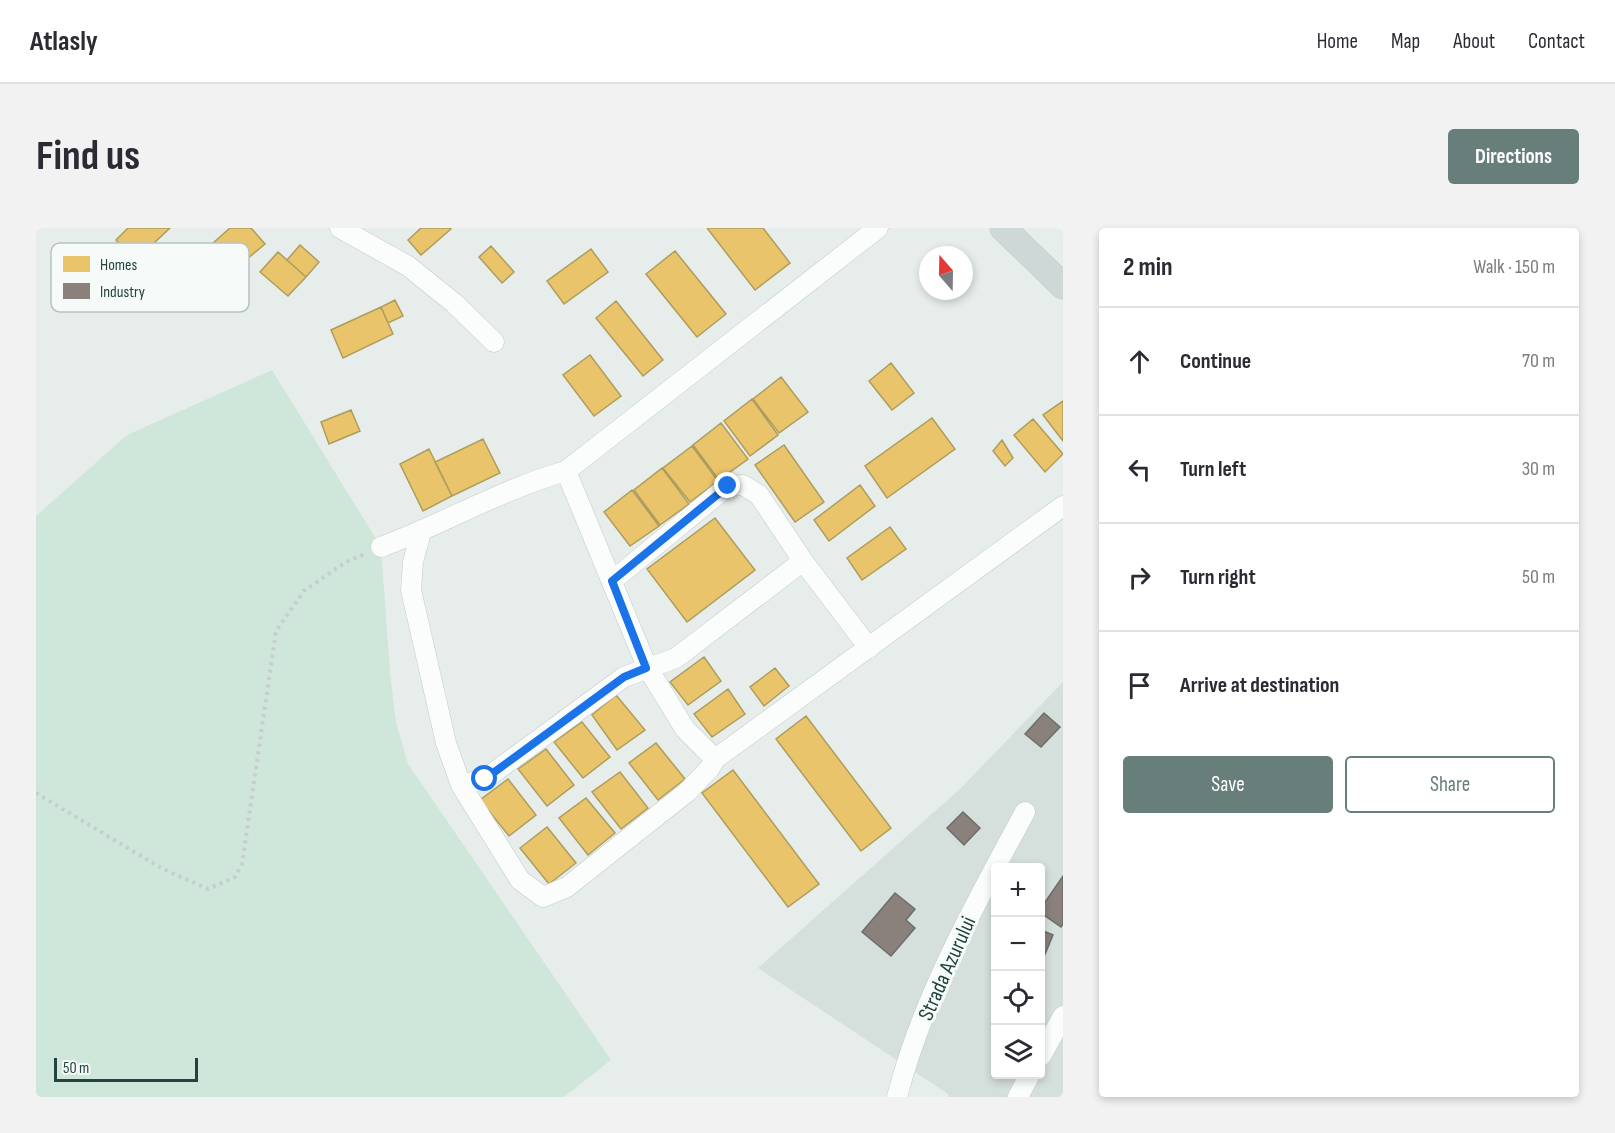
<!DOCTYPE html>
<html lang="en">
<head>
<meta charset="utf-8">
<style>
  :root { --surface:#fff; --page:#f2f2f3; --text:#2b2b33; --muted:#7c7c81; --line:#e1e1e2; --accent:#677e7b }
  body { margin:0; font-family:"Sofia Sans Condensed",sans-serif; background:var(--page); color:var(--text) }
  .controls { position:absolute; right:18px; bottom:18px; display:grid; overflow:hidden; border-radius:6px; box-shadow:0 3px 9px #0003 }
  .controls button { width:54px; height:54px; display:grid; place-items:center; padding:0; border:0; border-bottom:2px solid var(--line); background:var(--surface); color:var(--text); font:30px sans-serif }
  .compass { position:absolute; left:883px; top:18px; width:54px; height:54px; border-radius:50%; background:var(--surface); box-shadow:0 3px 9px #0003; rotate:340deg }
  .scale { position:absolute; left:18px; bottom:15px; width:144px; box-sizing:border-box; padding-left:6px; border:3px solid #22433f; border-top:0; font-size:16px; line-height:21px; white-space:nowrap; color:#22433f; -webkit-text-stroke:4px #f6fbf9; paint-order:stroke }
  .stop { position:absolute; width:18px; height:18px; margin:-14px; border:4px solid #1a73e8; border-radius:50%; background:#fff }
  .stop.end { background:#1a73e8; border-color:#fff; box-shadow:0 2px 6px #0008 }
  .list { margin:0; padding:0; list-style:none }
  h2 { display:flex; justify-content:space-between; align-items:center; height:78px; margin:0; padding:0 24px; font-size:26px }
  h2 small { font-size:20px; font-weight:400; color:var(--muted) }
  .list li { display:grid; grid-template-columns:39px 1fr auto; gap:18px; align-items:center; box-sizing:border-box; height:108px; padding:0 24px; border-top:2px solid var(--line) }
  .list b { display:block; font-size:22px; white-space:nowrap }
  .list em { font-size:20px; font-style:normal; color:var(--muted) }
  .actions { display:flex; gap:12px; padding:18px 24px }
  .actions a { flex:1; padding:14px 0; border:2px solid var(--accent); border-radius:6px; text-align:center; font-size:21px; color:var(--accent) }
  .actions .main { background:var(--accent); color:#fff }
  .icon { flex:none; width:33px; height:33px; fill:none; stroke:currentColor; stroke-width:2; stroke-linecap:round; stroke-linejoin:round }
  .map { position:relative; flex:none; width:1027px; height:869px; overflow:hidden; border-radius:6px }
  header { display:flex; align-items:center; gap:36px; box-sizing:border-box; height:84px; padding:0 30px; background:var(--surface); border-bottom:2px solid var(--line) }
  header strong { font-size:28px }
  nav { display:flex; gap:33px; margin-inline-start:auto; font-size:21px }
  .intro { display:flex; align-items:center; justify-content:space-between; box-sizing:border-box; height:144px; padding:0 36px }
  h1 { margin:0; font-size:42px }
  .button { padding:15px 27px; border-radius:6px; background:var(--accent); color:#fff; font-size:21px; font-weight:700 }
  main { display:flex; gap:36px; padding:0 36px }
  aside { flex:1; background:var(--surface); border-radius:6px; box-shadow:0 3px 9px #0003 }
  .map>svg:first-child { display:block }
  .built { fill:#d5dfdb; fill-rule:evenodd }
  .green { fill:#cfe6da }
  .homes { fill:#e9c46a; stroke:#ad9d5d; stroke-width:1.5 }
  .industry { fill:#8a817c; stroke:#6b6e6a; stroke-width:1.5 }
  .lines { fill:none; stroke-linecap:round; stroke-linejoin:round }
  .minor-casing { stroke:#c4cac8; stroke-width:21 }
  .major-casing { stroke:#c2ccca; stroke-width:27 }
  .path { stroke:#c6cecd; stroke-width:4; stroke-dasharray:3 4.5; stroke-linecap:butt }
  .minor { stroke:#fbfcfc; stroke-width:20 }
  .major { stroke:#ced8d6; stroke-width:26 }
  .route { stroke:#1a73e8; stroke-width:8 }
  .labels { text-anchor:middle; stroke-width:6; stroke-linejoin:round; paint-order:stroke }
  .street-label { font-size:22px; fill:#22433f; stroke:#f6fbf9 }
  .key { fill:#f6fbf9; stroke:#b6c4c1; stroke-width:1.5 }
  .key-label { font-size:16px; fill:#22433f }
</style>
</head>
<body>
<header>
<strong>Atlasly</strong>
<nav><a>Home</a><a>Map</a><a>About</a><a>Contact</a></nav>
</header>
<div class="intro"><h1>Find us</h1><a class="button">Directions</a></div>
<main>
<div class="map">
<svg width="1027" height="869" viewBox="0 0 1027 869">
  <rect width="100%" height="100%" fill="#e7edeb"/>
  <!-- built -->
  <path class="built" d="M 1027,454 L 1027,869 L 912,869 L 912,866 L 722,740 L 924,561 ZM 960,640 L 1005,640 L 1005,846 L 960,846 Z"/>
  <!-- green -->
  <path class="green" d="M 236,142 L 345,319 L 354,444 L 360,494 L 372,536 L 575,832 L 528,869 L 0,869 L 0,288 L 91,207 Z"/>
  <!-- homes -->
  <path class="homes" d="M 92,0 L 134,0 L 99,33 L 80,12 Z
    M 194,0 L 215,0 L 229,16 L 199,41 L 177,15 Z
    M 385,0 L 414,0 L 415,1 L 385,27 L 372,12 Z
    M 671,0 L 727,0 L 754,35 L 719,62 Z
    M 264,17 L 283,34 L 270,49 L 251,32 Z
    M 455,18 L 478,44 L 466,55 L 443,29 Z
    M 555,21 L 572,44 L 528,76 L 511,53 Z
    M 639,23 L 690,86 L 661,109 L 610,46 Z
    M 242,24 L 270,49 L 252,68 L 224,44 Z
    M 359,72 L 367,88 L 352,95 L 345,79 Z
    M 580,73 L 627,132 L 607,148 L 560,90 Z
    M 345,79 L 357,106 L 307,130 L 295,102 Z
    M 554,127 L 585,168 L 558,188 L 527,147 Z
    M 855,135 L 878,165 L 856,182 L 833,153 Z
    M 745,149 L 772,184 L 743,205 L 717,171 Z
    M 716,171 L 742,207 L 714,228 L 688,193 Z
    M 1027,173 L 1027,213 L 1007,187 Z
    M 315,182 L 324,203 L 293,216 L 285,194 Z
    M 896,190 L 919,221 L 851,270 L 829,238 Z
    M 997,191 L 1027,226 L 1009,244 L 978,207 Z
    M 685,195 L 712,231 L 683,252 L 657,217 Z
    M 447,211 L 464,245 L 416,268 L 399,234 Z
    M 966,212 L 977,230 L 969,238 L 957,223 Z
    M 748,217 L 788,274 L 759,294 L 719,237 Z
    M 656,218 L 682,253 L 654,274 L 627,240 Z
    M 393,221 L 416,268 L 387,283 L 364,236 Z
    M 626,240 L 653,276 L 624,297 L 598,262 Z
    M 824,257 L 839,278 L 793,313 L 778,292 Z
    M 596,262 L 623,298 L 594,318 L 568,284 Z
    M 679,290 L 719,342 L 651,394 L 611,341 Z
    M 854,299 L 870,321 L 826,352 L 811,330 Z
    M 668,429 L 685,453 L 652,477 L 634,454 Z
    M 739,440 L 753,458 L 728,478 L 714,459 Z
    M 692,461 L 709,486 L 676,509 L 658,486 Z
    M 580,467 L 609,502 L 581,522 L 556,487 Z
    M 770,488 L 855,600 L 825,623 L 740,511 Z
    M 546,494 L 574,529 L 547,550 L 518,514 Z
    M 620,515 L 649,551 L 622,572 L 593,535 Z
    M 510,521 L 538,557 L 511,578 L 482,541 Z
    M 697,542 L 783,656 L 752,679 L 666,565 Z
    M 584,544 L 612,580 L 585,601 L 556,564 Z
    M 472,551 L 500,587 L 473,608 L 444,572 Z
    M 550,570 L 579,605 L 552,627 L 523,590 Z
    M 511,599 L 540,635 L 513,656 L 484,620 Z"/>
  <!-- industry -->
  <path class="industry" d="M 1008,485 L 1024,499 L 1005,519 L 989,506 Z
    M 927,584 L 944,600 L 928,617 L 911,600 Z
    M 1027,648 L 1027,696 L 1025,699 L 1005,685 L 1005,680 Z
    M 859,665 L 879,681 L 870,692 L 879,700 L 855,728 L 826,704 Z
    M 1005,702 L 1017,707 L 1005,736 Z"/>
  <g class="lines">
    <defs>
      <path id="minor" d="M 304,0 L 372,38 L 418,75 L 458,114
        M 530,243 L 611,439 L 649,501 L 679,531 L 1027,278
        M 385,304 L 377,334 L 375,362 L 410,515 L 425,557 L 484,652 L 507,669 L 531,659 L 651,564 L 674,540 L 679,531
        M 345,319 C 407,296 466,261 530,243 L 842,0
        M 576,353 L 692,258 L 707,257 L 723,267 L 767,333 L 833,420
        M 425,557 L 449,551 L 588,449 L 640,430 L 767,333
        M 1005,828 L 1027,788
        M 861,869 C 887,768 940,675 989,584
        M 982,869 L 994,846"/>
      <path id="major" d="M 967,0 L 1027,58"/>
    </defs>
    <!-- minor casing -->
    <use href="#minor" class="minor-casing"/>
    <!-- major casing -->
    <use href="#major" class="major-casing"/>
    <!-- path -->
    <path class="path" d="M 0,565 L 125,640 L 172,661 L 199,649 L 206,636 L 240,403 L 268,363 L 310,334 L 331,325"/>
    <!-- minor -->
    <use href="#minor" class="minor"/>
    <!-- major -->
    <use href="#major" class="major"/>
  </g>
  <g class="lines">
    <!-- route -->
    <path class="route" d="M 449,551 L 588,449 L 610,440 L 576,353 L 692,258"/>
  </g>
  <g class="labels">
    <!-- street labels -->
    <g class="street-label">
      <text transform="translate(910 740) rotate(-66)" y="8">Strada Azurului</text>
    </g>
  </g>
  <!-- legend -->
  <rect x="15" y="15" width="198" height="69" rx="9" class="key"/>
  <rect x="27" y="28" width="27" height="16" fill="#e9c46a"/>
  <rect x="27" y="55" width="27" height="16" fill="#8a817c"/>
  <g class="key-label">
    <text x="64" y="42">Homes</text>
    <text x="64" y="69">Industry</text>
  </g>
</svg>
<div class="controls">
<button>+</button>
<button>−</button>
<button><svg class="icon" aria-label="locate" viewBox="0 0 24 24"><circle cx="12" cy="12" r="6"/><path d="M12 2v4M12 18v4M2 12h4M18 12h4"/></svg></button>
<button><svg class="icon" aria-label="layers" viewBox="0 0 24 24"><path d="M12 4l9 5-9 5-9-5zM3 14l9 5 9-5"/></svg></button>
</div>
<svg class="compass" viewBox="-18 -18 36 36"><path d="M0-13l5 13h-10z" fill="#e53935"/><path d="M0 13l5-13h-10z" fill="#7c7c81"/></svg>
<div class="scale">50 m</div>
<div class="stop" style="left:449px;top:551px"></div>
<div class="stop end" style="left:692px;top:258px"></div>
</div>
<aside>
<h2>2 min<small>Walk · 150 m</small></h2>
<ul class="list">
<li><svg class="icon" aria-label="ahead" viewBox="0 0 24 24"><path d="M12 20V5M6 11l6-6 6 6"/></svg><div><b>Continue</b></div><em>70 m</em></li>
<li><svg class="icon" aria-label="left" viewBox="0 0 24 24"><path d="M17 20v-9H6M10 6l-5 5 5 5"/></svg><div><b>Turn left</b></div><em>30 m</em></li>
<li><svg class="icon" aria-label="right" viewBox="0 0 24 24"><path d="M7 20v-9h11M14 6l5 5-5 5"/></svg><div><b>Turn right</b></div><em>50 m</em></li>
<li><svg class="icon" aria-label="arrive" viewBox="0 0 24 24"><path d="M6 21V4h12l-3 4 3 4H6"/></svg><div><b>Arrive at destination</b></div></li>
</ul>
<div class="actions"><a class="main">Save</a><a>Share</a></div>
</aside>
</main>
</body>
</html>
